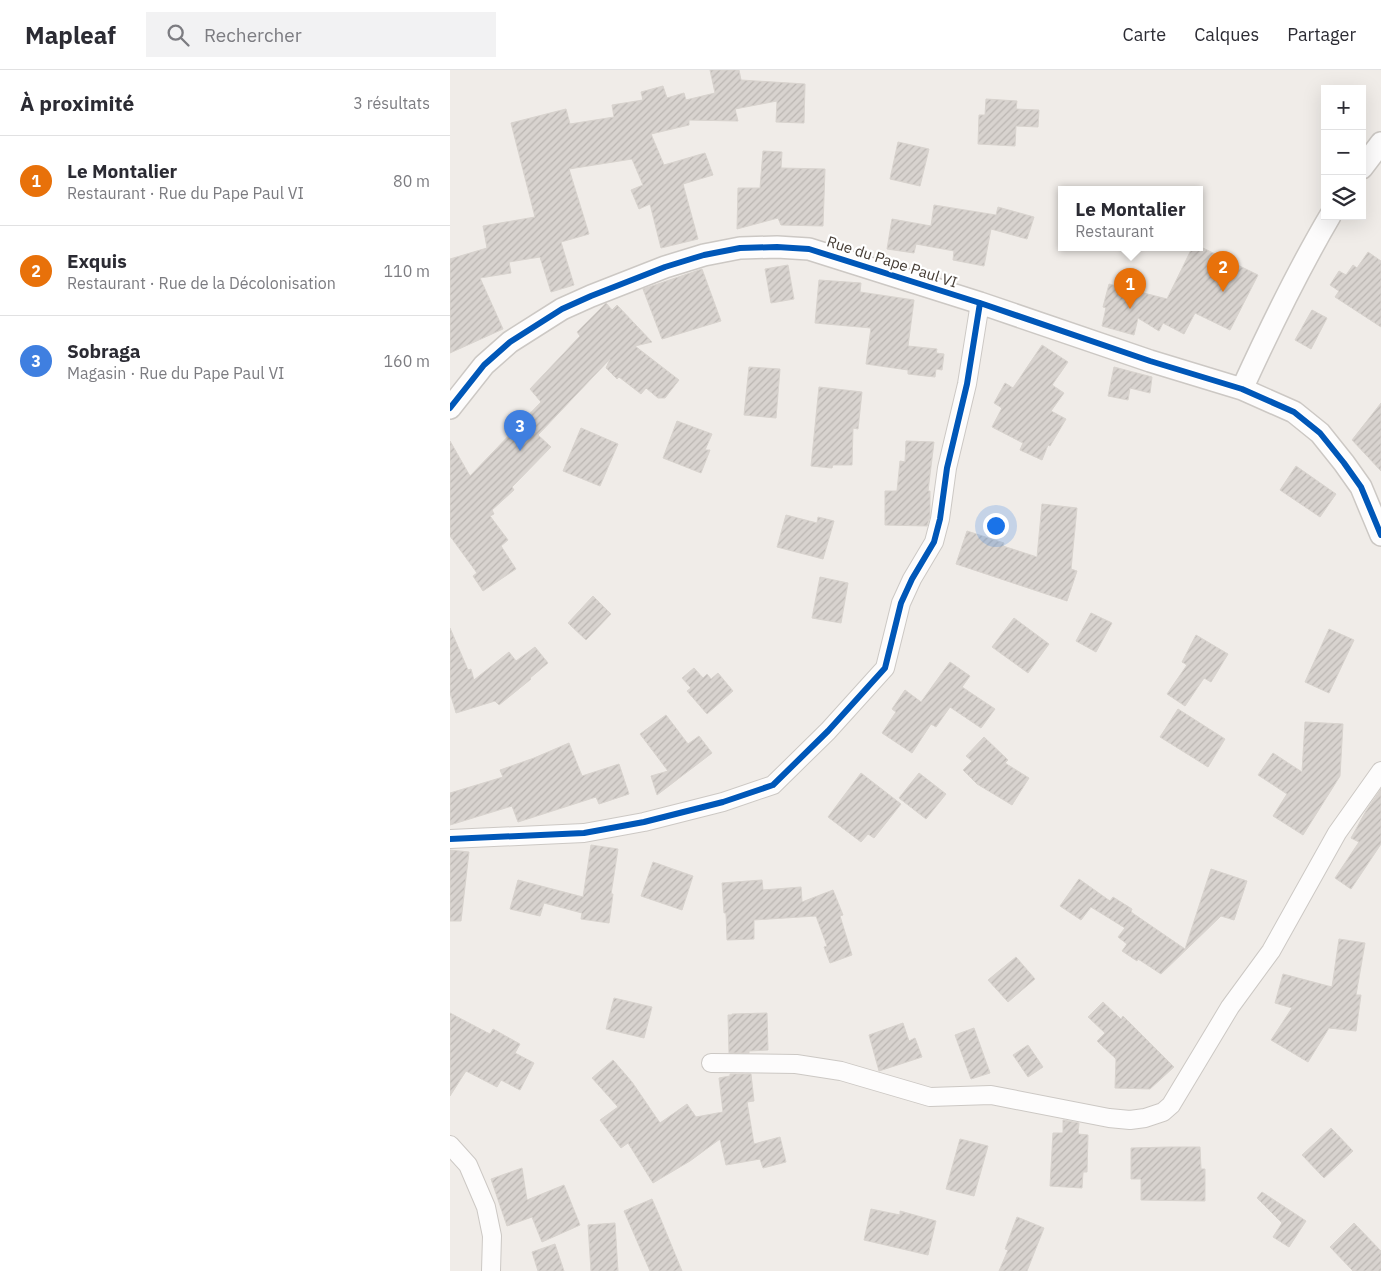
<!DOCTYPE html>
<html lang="fr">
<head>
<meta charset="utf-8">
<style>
  :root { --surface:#fff; --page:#f2f2f3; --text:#2b2b33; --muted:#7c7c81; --line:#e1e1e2; --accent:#7c3aed }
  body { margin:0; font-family:"IBM Plex Sans",sans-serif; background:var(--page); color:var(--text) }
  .controls { position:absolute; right:15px; top:15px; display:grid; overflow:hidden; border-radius:0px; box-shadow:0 5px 20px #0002 }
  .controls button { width:45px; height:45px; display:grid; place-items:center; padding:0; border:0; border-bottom:1px solid var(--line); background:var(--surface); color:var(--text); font:25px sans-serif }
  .you { position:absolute; left:545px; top:455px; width:18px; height:18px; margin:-12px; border:4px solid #fff; border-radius:50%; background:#1a73e8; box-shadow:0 0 0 8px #1a73e833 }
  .badge { display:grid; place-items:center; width:32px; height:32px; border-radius:50%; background:var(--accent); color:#fff; font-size:16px; font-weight:700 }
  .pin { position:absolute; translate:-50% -41px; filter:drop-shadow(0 1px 2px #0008) }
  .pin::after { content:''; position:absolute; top:26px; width:18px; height:15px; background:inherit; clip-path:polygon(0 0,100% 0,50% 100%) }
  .popup { position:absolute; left:608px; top:116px; width:145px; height:65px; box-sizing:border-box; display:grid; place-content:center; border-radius:0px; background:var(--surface); filter:drop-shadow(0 1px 4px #0005); font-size:16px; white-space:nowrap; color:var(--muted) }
  .popup b { font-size:19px; color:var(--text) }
  .popup::after { content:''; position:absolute; left:50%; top:100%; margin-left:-10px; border:10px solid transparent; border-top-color:var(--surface) }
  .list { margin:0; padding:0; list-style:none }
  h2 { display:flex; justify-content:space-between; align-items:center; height:65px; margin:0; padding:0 20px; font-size:21px }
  h2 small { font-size:16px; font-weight:400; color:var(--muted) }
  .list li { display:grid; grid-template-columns:32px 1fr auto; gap:15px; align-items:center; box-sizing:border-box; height:90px; padding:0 20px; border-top:1px solid var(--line) }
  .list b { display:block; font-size:19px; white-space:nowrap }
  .list p { margin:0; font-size:16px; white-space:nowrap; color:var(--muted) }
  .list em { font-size:16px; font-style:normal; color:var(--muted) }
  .icon { flex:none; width:28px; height:28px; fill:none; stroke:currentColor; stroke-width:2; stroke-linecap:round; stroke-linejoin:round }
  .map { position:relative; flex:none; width:931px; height:1201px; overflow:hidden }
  header { display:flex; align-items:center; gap:30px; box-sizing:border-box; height:70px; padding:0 25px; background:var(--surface); border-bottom:1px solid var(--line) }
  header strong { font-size:24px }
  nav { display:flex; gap:28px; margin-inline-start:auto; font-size:18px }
  .search { width:350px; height:45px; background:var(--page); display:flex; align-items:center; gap:12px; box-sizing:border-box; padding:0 18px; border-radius:0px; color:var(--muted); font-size:19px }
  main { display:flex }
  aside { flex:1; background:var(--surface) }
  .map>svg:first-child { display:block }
  .building { fill:url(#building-hatch); stroke:#d8d3ce }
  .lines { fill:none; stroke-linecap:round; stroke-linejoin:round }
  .minor-casing { stroke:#ccc8c4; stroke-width:20 }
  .tertiary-casing { stroke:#ccc8c4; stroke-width:24 }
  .minor { stroke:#fdfcfc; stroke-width:18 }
  .tertiary { stroke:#fdfcfc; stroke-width:21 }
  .cycleway-casing { stroke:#fff; stroke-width:9 }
  .cycleway { stroke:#0057b8; stroke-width:6 }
  .labels { text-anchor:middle; stroke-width:4.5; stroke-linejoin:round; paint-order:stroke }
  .street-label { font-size:15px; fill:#453c34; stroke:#fff }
</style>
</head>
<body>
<header>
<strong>Mapleaf</strong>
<div class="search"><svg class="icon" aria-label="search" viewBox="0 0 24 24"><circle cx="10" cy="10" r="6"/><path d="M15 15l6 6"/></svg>Rechercher</div>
<nav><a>Carte</a><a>Calques</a><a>Partager</a></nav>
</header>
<main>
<aside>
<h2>À proximité<small>3 résultats</small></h2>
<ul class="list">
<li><span class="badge" style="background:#e8710a">1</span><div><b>Le Montalier</b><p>Restaurant · Rue du Pape Paul VI</p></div><em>80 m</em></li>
<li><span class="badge" style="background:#e8710a">2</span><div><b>Exquis</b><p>Restaurant · Rue de la Décolonisation</p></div><em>110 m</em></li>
<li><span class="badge" style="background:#3f7fe0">3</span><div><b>Sobraga</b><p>Magasin · Rue du Pape Paul VI</p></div><em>160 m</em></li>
</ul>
</aside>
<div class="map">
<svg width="931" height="1201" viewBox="0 0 931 1201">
  <defs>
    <pattern id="building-hatch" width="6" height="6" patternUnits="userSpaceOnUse" patternTransform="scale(1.25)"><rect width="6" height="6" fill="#d8d3cf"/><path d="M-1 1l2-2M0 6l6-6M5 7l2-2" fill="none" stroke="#bbb6b2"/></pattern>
  </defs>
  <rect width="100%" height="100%" fill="#f0ece8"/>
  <!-- building -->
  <path class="building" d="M 260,0 L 289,0 L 291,10 L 355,14 L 354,53 L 326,52 L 327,31 L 285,39 L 288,51 L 239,50 L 239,55 L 201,64 L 214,95 L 255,83 L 263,105 L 233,114 L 248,169 L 211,178 L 200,134 L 189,139 L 181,120 L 193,115 L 182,89 L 119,99 L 139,164 L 111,172 L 124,215 L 101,222 L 90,187 L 59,192 L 61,203 L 30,208 L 53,259 L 0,283 L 0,189 L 37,178 L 33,156 L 85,147 L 61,53 L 116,39 L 120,54 L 164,47 L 162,35 L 193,30 L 191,22 L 213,16 L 217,28 L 234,23 L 236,30 L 265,23 Z
    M 536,29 L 567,31 L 566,39 L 589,40 L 588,57 L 566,56 L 565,76 L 528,74 L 529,45 L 535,45 Z
    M 448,72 L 479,79 L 470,116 L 440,109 Z
    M 313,81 L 332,82 L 331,98 L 375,99 L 373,156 L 331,155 L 328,148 L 287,159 L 288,118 L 310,118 Z
    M 484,135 L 546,145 L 548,137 L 584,147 L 577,169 L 541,159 L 534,196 L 503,190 L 504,181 L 466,174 L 464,183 L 437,179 L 442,149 L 481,156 Z
    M 742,178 L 753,178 L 808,205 L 780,260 L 745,243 L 734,264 L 713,253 L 709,261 L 688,248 L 684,265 L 652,256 L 656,238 L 653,237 L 659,214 L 717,229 Z
    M 918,182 L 931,191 L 931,257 L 885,227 L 889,221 L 880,215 L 889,201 L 896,205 L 903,195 L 907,198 Z
    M 338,195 L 344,229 L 321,233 L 315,199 Z
    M 252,199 L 271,251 L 212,269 L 193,219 Z
    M 369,210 L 411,213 L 410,222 L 464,230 L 458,276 L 487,279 L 486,283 L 494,284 L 492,300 L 486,299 L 485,307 L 458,304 L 458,300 L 416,294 L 421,258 L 365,253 Z
    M 156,233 L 162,240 L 167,235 L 202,272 L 185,276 L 229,310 L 215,328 L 208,328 L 196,318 L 191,324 L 169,307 L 167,309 L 156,298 L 160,289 L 88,365 L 101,377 L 62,417 L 64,420 L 42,440 L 44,444 L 40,446 L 58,470 L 51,476 L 66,499 L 33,521 L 23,506 L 27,503 L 0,466 L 0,371 L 20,406 L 91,332 L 80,319 L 130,266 L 127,262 Z
    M 862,240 L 877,248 L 861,279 L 845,270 Z
    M 592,275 L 618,292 L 602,315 L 614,323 L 601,341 L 616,349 L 600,376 L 598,375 L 592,390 L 570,380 L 573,373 L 542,357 L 552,338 L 544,333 L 555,313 L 563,318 Z
    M 299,297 L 330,299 L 326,348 L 294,345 Z
    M 664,297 L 702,307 L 700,323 L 680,318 L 678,330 L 658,326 Z
    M 369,317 L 412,322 L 408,359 L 403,358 L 402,395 L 383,395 L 382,398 L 361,396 Z
    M 931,333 L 931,401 L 902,370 Z
    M 227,351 L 262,364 L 255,380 L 260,380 L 251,403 L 213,388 Z
    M 131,358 L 168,374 L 150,416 L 113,401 Z
    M 456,371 L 484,372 L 478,421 L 480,421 L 480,446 L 477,456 L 435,455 L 435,421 L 447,421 L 450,391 L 455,392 Z
    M 846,396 L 886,424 L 870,447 L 830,420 Z
    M 592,434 L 627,438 L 621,499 L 627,501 L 617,531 L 506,494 L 517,461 L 554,473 L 553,476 L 587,487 Z
    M 336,445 L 367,453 L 368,447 L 384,451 L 373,489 L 327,477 Z
    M 370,507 L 398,513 L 391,553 L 362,548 Z
    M 143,526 L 161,544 L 136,570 L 118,553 Z
    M 641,543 L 662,553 L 646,582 L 626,571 Z
    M 564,548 L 599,574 L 578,603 L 542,577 Z
    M 0,558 L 18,600 L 21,599 L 24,610 L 59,582 L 66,591 L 85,577 L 98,593 L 80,608 L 81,609 L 49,635 L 45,631 L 6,643 L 0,623 Z
    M 879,559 L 904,570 L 879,623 L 855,612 Z
    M 746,565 L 778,584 L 761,612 L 754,608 L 735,636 L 717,624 L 737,595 L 732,592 Z
    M 500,592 L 520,606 L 512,617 L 545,639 L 531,658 L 500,637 L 486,657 L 481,654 L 462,683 L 432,663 L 446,642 L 442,639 L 455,620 L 471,632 Z
    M 244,598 L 253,608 L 257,604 L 261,609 L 268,603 L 283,621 L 257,644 L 237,621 L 241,618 L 232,608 Z
    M 728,639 L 775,669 L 758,697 L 710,667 Z
    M 216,645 L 238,674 L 249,666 L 262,683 L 207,725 L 201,706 L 218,701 L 190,664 Z
    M 855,652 L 893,654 L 890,706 L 853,765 L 823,746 L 837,724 L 808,705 L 823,683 L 852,702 Z
    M 534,667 L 558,690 L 555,693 L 579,708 L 562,735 L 527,714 L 513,700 L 522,691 L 516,686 Z
    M 119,673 L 132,706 L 169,694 L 179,724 L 149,734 L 146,727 L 68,752 L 62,736 L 0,755 L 0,723 L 53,707 L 50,700 L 84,688 Z
    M 411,703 L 451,734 L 424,768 L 418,764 L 411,772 L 378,747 Z
    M 469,703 L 496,724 L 476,749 L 449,728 Z
    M 931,719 L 931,774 L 901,819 L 885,808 L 909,772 L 901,768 L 916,741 Z
    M 141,775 L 168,779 L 161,824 L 163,824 L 159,853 L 131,849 L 132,843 L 94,833 L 90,846 L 60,839 L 68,810 L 133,827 Z
    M 0,780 L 19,782 L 11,851 L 0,851 Z
    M 203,792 L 243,806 L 232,840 L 191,826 Z
    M 761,799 L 797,811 L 784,850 L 771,846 L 711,904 L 688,889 L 687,891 L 672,881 L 677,874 L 668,867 L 675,858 L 641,837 L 631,850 L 610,836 L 629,809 L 660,831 L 663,827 L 682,839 L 681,842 L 735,879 Z
    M 312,810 L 313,820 L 351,817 L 352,832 L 383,820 L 393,845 L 390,846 L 402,885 L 380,893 L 374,877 L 377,876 L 366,846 L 304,850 L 304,869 L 277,870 L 276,843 L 274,843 L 272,813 Z
    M 889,869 L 915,873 L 906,925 L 911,925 L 906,961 L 879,958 L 858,992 L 821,970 L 842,938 L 825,933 L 833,904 L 882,917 Z
    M 566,887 L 585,909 L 558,932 L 538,910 Z
    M 164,928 L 202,937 L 194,968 L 156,959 Z
    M 653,932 L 671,949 L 673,946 L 724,997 L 700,1019 L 665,1018 L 666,989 L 647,971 L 655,963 L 638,947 Z
    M 0,943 L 40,964 L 43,959 L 70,974 L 65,983 L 84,993 L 70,1020 L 51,1010 L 47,1017 L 16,1001 L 0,1026 Z
    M 317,943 L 318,980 L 299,981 L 299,983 L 279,983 L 278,945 L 282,945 L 282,944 Z
    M 453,953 L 459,971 L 465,968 L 472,987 L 429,1001 L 419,965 Z
    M 524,958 L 540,1003 L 521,1009 L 505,965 Z
    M 578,975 L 593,997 L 578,1007 L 563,985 Z
    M 163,990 L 182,1012 L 210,1053 L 237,1034 L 246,1047 L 273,1042 L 269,1008 L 280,1006 L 280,1004 L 301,1004 L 304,1031 L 297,1032 L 304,1074 L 330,1067 L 336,1092 L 313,1098 L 310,1089 L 276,1095 L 270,1069 L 240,1091 L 203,1113 L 178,1073 L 171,1078 L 150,1050 L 168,1037 L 142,1008 Z
    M 613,1050 L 629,1053 L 628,1064 L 638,1065 L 637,1102 L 633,1102 L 632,1118 L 600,1116 L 603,1063 L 613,1063 Z
    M 881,1058 L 903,1081 L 874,1108 L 852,1085 Z
    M 510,1069 L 538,1076 L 524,1126 L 496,1119 Z
    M 720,1077 L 750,1077 L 751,1099 L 755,1099 L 755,1131 L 691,1130 L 691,1109 L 681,1109 L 681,1078 Z
    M 72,1098 L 77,1130 L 114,1115 L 130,1155 L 92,1172 L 82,1147 L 57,1156 L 41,1109 Z
    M 812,1122 L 856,1151 L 839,1177 L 823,1167 L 832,1153 L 807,1128 Z
    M 202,1129 L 209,1145 L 232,1201 L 200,1201 L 174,1141 Z
    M 421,1139 L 450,1145 L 450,1141 L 486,1151 L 478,1185 L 414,1170 Z
    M 567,1147 L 594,1158 L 577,1201 L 549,1201 L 558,1180 L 555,1179 Z
    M 165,1153 L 168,1201 L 141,1201 L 138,1155 Z
    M 904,1153 L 931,1181 L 931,1201 L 903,1201 L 880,1177 Z
    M 105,1174 L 114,1201 L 88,1201 L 82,1182 Z"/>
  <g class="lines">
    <defs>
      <path id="minor" d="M 0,769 L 134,763 L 194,752 L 273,732 L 323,715 L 378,661 L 435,598 L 451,533 L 462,509 L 484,472 L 490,449 L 497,398 L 517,314 L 530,233
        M 261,993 L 346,994 L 391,1001 L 480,1027 L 541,1025 L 659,1048 L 680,1050 L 695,1048 L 713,1042 L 721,1035 L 780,937 L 821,881 L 887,763 L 931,701
        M 0,1075 L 18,1095 L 36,1137 L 42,1166 L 41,1201"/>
      <path id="tertiary" d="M 912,98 L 931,73
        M 792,319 C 819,260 847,202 880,146
        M 0,338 L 34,295 L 60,272 L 112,239 L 141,226 L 215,197 L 254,185 L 290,178 L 327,177 L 359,179 L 530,233 L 700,291 L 792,319 L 844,342 L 870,363 L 894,393 L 911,417 L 931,465"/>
    </defs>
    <!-- minor casing -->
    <use href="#minor" class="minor-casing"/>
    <!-- tertiary casing -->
    <use href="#tertiary" class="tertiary-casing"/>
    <!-- minor -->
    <use href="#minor" class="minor"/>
    <!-- tertiary -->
    <use href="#tertiary" class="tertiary"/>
    <defs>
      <path id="cycleway" d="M 0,338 L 34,295 L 60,272 L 112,239 L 141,226 L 215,197 L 254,185 L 290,178 L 327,177 L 359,179 L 530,233 L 700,291 L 792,319 L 844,342 L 870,363 L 894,393 L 911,417 L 931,465
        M 0,769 L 134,763 L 194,752 L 273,732 L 323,715 L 378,661 L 435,598 L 451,533 L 462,509 L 484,472 L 490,449 L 497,398 L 517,314 L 530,233"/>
    </defs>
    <!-- cycleway casing -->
    <use href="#cycleway" class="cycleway-casing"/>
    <!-- cycleway -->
    <use href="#cycleway" class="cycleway"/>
  </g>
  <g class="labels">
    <!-- street labels -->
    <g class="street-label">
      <text transform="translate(442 192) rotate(18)" y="5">Rue du Pape Paul VI</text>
    </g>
  </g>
</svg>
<div class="controls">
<button>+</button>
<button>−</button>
<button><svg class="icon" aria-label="layers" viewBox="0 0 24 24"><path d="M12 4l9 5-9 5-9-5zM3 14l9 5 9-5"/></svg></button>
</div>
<div class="you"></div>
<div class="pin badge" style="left:680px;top:239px;background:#e8710a">1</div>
<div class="popup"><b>Le Montalier</b>Restaurant</div>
<div class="pin badge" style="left:773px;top:222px;background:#e8710a">2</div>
<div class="pin badge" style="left:70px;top:381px;background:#3f7fe0">3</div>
</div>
</main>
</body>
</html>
